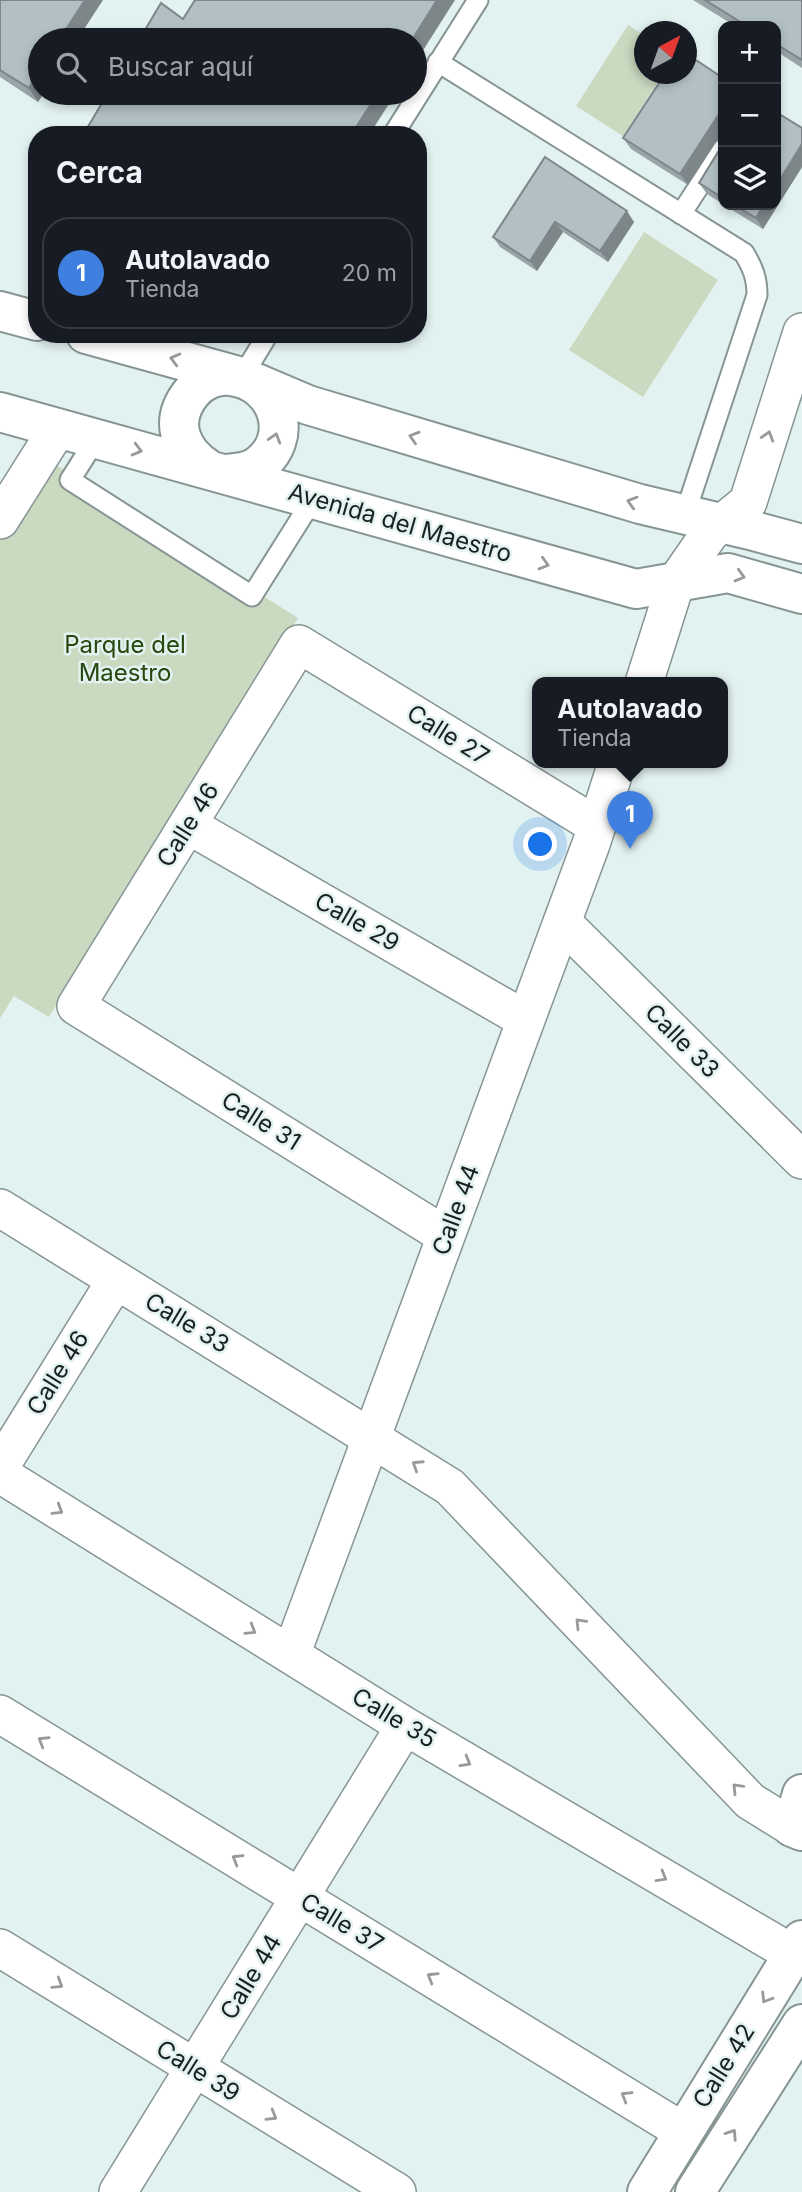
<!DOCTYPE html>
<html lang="es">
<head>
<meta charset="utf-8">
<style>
  :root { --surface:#171b24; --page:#20242c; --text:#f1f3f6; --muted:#9ea1a6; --line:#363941; --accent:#1a73e8 }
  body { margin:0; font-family:Inter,sans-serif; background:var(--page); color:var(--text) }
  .controls { position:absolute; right:21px; top:21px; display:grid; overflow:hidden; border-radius:14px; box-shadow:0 4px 10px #0003 }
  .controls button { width:63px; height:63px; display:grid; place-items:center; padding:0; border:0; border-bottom:2px solid var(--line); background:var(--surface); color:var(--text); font:35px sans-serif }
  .compass { position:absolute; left:634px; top:21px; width:63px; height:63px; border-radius:50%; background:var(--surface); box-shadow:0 4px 10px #0003; rotate:41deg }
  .you { position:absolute; left:541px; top:845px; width:24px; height:24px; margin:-18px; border:5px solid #fff; border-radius:50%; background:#1a73e8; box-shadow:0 0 0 10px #1a73e833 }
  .badge { display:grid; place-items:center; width:46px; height:46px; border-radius:50%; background:var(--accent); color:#fff; font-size:23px; font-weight:700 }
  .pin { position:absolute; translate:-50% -58px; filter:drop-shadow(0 2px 4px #0008) }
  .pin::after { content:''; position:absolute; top:37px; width:24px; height:21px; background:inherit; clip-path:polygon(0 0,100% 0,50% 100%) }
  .popup { position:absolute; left:532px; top:677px; width:196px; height:91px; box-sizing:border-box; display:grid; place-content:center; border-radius:14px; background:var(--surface); filter:drop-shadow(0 2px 5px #0005); font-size:23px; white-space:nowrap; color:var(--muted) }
  .popup b { font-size:26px; color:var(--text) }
  .popup::after { content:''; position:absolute; left:50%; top:100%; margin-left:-14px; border:14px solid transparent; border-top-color:var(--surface) }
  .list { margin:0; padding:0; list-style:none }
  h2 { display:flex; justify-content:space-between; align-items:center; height:91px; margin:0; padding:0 28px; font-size:30px }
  h2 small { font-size:23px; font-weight:400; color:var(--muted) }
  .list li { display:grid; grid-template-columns:46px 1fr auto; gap:21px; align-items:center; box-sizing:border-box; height:112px; margin:0 14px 14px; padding:0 14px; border:2px solid var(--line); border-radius:28px }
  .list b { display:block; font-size:26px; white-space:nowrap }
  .list p { margin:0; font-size:23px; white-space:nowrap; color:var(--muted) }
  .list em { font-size:23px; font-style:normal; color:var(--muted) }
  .icon { flex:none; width:38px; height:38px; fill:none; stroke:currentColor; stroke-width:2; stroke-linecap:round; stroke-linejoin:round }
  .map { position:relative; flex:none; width:802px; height:2192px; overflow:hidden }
  .search { position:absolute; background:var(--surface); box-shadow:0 4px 10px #0003; left:28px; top:28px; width:399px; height:77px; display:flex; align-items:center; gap:18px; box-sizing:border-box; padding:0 24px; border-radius:38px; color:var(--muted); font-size:26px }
  .panel { position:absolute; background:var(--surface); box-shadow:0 4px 10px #0003; left:28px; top:126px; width:399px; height:217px; border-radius:28px }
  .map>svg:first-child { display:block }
  .green { fill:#cadac1 }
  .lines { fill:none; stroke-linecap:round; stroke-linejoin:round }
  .service-casing { stroke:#869594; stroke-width:23 }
  .minor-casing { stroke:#869594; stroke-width:40 }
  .tertiary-casing { stroke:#869594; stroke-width:42 }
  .service { stroke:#fff; stroke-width:19 }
  .minor { stroke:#fff; stroke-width:37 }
  .tertiary { stroke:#fff; stroke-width:38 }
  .wall { fill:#99a4a9 }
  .shaded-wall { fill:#7d8689 }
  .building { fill:#b2bfc4; stroke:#7d8689; stroke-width:2 }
  .oneway { stroke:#989a9a }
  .labels { text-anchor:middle; stroke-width:5; stroke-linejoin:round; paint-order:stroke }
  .street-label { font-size:24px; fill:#1a1f1f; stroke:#e2f2f1 }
  .park-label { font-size:24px; fill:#27480e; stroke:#e2f2f1 }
</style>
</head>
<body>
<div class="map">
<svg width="802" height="2192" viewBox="0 0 802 2192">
  <rect width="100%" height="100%" fill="#e2f2f1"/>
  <!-- green -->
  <path class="green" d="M 628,25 L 644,35 L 644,74 L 663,74 L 623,136 L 576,106 Z
    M 644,232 L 718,280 L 643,397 L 569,350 Z
    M 48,460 L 298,618 L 49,1017 L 14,996 L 0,1018 L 0,536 Z"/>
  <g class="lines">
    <defs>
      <path id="service" d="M 438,62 L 744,253 C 753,268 757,278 757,295 L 685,514
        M 393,135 L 478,0
        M 681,214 L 723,149
        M 242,377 L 268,334
        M 96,439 L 70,480 L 252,596 L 313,499"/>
      <path id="minor" d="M 0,520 L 58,428
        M 644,683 L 676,582 L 710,533 L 748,502 L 802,332
        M 188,825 L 526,1020
        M 562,922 L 802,1160
        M 0,1208 L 450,1487 L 750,1801 L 792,1827
        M 446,1236 L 76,1006 L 299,644 L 597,826
        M 0,1467 L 116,1280
        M 0,1474 L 405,1726 L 793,1954
        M 291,1655 L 591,844 L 617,763
        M 0,1714 L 684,2132
        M 0,1948 L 397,2192
        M 118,2192 L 405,1726"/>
      <path id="tertiary" d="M 0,311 L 37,321
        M 86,334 L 242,377 L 308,405 L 640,504 L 750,530 L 802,544
        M 0,412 L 636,589 L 728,573 L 802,594
        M 208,469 C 180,451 168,421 192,392 C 201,381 216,374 231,376 C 277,381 298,439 256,467 C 246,473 235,473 224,474
        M 802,1794 L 792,1827 L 802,1831
        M 647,2192 L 802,1940
        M 695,2192 L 802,2024"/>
    </defs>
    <!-- service casing -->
    <use href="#service" class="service-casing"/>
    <!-- minor casing -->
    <use href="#minor" class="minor-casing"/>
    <!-- tertiary casing -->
    <use href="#tertiary" class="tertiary-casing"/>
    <!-- service -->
    <use href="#service" class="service"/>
    <!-- minor -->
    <use href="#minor" class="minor"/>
    <!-- tertiary -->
    <use href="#tertiary" class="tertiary"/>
  </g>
  <!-- wall -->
  <path class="wall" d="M 0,0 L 40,93 L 44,93 L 38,102 L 0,77 Z
    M 693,0 L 802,0 L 802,68 L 776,51 L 776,26 L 735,26 Z
    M 723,78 L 723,131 L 688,185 L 631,149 L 623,138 Z
    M 802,128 L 802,167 L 763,229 L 724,205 L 776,205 Z
    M 723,144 L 723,204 L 707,194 L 699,183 Z
    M 545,157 L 634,222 L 608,262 L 563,232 L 537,271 L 500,247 L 493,237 Z"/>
  <!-- shaded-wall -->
  <path class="shaded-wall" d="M 85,0 L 103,0 L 77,40 L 59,40 Z
    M 437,0 L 455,0 L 415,63 L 415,40 L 412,40 Z
    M 40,70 L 40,93 L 44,93 L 38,102 L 29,88 Z
    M 378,93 L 396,93 L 369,135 L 351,135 Z
    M 723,108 L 723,131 L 688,185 L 680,174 Z
    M 802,144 L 802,167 L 763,229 L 756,218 L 764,205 L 776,205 L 776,186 Z
    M 627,211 L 634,222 L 608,262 L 600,251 Z
    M 555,222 L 563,232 L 537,271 L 530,261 Z"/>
  <!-- building -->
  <path class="building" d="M 0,0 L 85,0 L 59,40 L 40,40 L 40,70 L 29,88 L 0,70 Z
    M 195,0 L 437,0 L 412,40 L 139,40 L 161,3 L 183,19 Z
    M 705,0 L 802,0 L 802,60 L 776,44 L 776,26 L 747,26 Z
    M 687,54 L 723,78 L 723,108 L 680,174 L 623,138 L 665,74 L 687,74 Z
    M 108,93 L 378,93 L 351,135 L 83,135 Z
    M 776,112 L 802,128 L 802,144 L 776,186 Z
    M 723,144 L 723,198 L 699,183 Z
    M 545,157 L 627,211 L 600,251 L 555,222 L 530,261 L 493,237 Z
    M 734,205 L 764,205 L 756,218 Z"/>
  <!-- one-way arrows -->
  <defs><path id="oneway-chevron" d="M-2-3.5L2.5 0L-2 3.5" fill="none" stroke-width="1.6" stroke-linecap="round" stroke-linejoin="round" transform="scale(1.75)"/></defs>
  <g class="oneway">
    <use href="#oneway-chevron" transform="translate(175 359) rotate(-165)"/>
    <use href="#oneway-chevron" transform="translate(768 436) rotate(-73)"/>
    <use href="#oneway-chevron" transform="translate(414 437) rotate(-163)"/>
    <use href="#oneway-chevron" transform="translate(275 438) rotate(-73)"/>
    <use href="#oneway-chevron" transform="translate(137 450) rotate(15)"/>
    <use href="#oneway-chevron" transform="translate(632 502) rotate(-164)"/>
    <use href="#oneway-chevron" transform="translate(544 564) rotate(16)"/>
    <use href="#oneway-chevron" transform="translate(740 576) rotate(16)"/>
    <use href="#oneway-chevron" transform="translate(417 1465) rotate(-147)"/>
    <use href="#oneway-chevron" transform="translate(58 1510) rotate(32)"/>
    <use href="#oneway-chevron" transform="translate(580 1623) rotate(-134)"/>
    <use href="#oneway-chevron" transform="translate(251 1630) rotate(32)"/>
    <use href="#oneway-chevron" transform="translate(43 1741) rotate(-149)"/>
    <use href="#oneway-chevron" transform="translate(466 1762) rotate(30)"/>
    <use href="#oneway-chevron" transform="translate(737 1788) rotate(-134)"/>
    <use href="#oneway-chevron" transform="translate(237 1859) rotate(-149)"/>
    <use href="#oneway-chevron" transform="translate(662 1877) rotate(30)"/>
    <use href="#oneway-chevron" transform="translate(432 1977) rotate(-149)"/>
    <use href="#oneway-chevron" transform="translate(58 1984) rotate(32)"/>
    <use href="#oneway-chevron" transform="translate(766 1998) rotate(122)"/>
    <use href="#oneway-chevron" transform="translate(626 2096) rotate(-149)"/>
    <use href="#oneway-chevron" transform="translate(272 2116) rotate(31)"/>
    <use href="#oneway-chevron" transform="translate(732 2134) rotate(-57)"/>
  </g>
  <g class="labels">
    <!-- street labels -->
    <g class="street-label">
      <text transform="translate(400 523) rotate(16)" y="8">Avenida del Maestro</text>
      <text transform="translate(448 735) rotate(32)" y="8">Calle 27</text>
      <text transform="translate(188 825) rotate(-58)" y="8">Calle 46</text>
      <text transform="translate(357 922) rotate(30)" y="8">Calle 29</text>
      <text transform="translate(682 1041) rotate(45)" y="8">Calle 33</text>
      <text transform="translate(261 1121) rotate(32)" y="8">Calle 31</text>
      <text transform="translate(456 1210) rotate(-70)" y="8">Calle 44</text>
      <text transform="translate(187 1323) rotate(31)" y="8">Calle 33</text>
      <text transform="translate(58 1373) rotate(-58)" y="8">Calle 46</text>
      <text transform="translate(394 1718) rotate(31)" y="8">Calle 35</text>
      <text transform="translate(342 1923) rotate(31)" y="8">Calle 37</text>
      <text transform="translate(251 1977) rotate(-59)" y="8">Calle 44</text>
      <text transform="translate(724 2066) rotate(-58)" y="8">Calle 42</text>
      <text transform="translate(198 2071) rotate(32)" y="8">Calle 39</text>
    </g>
    <!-- park labels -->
    <g class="park-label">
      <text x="125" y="653">Parque del<tspan x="125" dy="28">Maestro</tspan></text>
    </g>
  </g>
</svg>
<div class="controls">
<button>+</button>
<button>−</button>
<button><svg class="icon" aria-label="layers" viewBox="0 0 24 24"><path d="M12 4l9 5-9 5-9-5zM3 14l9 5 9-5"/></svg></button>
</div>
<svg class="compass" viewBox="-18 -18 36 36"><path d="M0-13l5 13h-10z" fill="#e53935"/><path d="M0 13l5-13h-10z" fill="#9ea1a6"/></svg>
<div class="you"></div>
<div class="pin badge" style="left:630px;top:849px;background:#3f7fe0">1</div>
<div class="popup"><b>Autolavado</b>Tienda</div>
<div class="search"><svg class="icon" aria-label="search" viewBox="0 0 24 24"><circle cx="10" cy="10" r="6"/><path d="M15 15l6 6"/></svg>Buscar aquí</div>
<section class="panel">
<h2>Cerca<small></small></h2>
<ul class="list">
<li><span class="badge" style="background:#3f7fe0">1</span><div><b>Autolavado</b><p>Tienda</p></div><em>20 m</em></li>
</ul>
</section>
</div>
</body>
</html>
